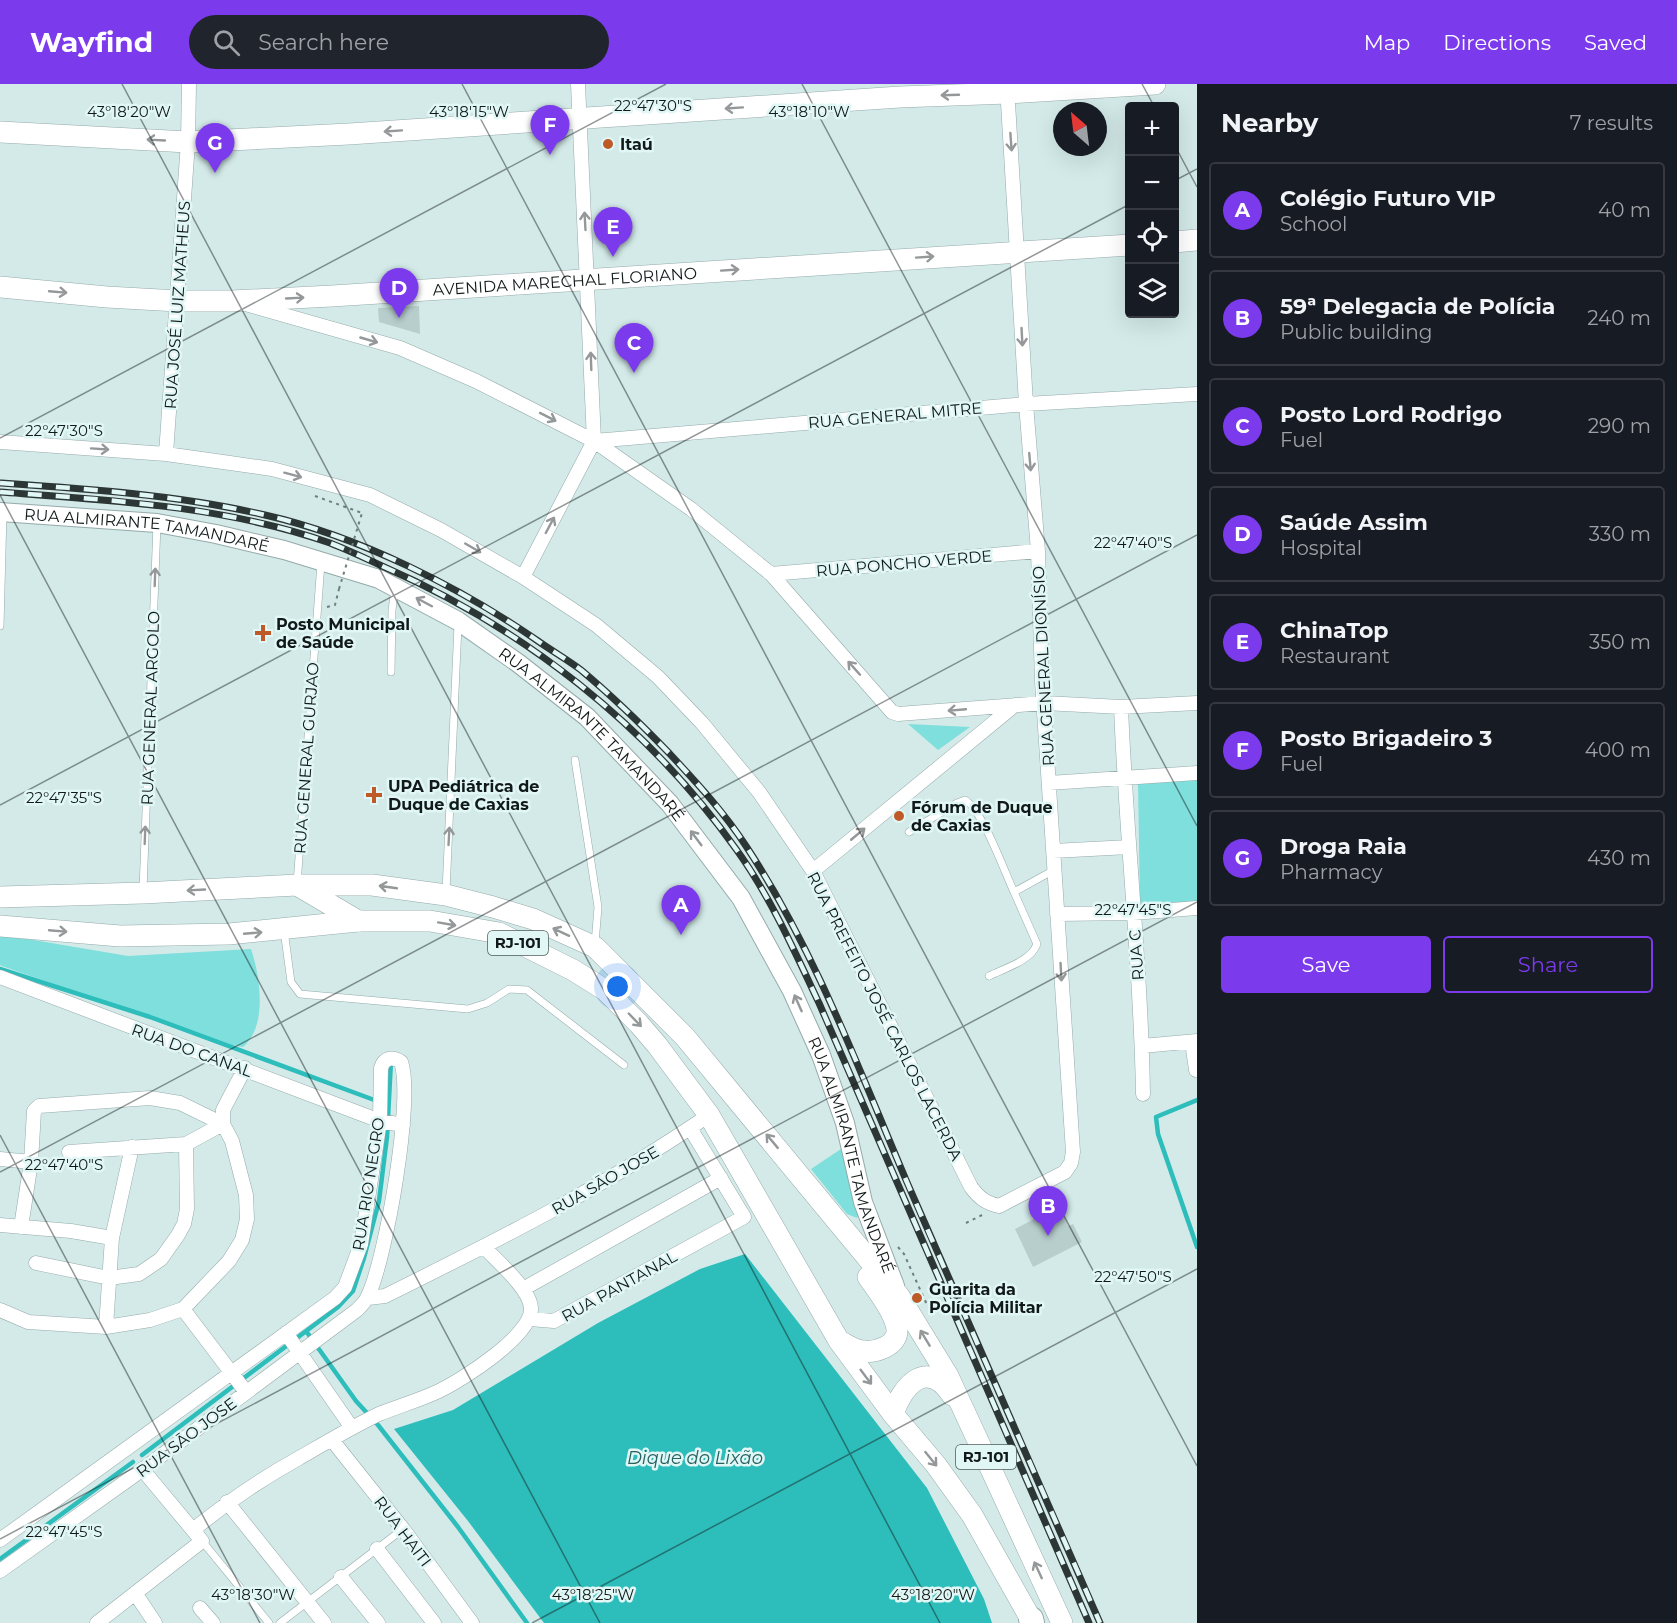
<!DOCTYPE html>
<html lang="en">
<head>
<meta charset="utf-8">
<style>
  :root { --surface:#171b24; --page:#20242c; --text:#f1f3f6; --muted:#9ea1a6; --line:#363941; --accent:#7c3aed }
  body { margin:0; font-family:Montserrat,sans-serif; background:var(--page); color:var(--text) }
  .controls { position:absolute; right:18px; top:18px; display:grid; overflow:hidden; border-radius:6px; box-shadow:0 6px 24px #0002 }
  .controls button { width:54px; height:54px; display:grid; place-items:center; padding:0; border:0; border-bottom:2px solid var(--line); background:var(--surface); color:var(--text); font:30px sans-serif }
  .compass { position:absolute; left:1053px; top:18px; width:54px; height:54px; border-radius:50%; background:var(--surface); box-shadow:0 6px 24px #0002; rotate:332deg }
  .you { position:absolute; left:618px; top:903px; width:21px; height:21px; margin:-15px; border:4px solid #fff; border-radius:50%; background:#1a73e8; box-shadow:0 0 0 9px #1a73e833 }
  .badge { display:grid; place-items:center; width:39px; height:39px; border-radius:50%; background:var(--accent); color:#fff; font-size:20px; font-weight:700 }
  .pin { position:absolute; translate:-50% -50px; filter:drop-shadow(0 2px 3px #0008) }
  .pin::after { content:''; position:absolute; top:32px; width:21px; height:18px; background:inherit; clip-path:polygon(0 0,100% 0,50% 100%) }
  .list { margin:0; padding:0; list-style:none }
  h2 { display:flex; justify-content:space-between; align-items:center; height:78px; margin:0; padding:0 24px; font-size:26px }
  h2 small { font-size:20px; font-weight:400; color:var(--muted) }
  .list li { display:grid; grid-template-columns:39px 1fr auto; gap:18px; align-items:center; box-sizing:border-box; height:96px; margin:0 12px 12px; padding:0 12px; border:2px solid var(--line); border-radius:6px }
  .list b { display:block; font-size:22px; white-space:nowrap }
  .list p { margin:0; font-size:20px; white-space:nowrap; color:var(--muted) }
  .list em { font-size:20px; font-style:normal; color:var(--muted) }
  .actions { display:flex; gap:12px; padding:18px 24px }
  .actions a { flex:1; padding:14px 0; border:2px solid var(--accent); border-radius:6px; text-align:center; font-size:21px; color:var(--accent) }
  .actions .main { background:var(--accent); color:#fff }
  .icon { flex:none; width:33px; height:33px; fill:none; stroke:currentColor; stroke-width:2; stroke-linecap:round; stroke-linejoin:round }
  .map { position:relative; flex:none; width:1197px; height:1539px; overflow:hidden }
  header { display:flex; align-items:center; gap:36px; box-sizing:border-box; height:84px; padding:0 30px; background:var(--accent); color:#fff }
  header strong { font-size:28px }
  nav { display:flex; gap:33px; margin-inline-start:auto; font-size:21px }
  .search { width:420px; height:54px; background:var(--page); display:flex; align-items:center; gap:15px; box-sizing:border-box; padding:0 21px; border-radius:33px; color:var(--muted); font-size:22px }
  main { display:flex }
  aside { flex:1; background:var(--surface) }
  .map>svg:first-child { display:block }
  .green { fill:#7edfdd }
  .water { fill:#2dbdbb }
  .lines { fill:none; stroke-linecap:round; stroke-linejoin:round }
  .stream { stroke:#2dbdbb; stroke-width:4.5 }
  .building { fill:#b7cecd }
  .service-casing { stroke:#95aaaa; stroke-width:8 }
  .minor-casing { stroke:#95aaaa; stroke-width:15 }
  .secondary-casing { stroke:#95aaaa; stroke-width:20 }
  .primary-casing { stroke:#95aaaa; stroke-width:22 }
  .motorway-casing { stroke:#95aaaa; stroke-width:26 }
  .path { stroke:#6e7d7d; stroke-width:2; stroke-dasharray:3 4.5; stroke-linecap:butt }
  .service { stroke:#fff; stroke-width:7 }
  .minor { stroke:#fff; stroke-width:14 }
  .secondary { stroke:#fff; stroke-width:18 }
  .primary { stroke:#fff; stroke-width:21 }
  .motorway { stroke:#fff; stroke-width:24 }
  .rail-casing { stroke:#2c3635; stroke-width:7 }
  .rail { stroke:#e0f7f6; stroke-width:4.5; stroke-dasharray:14; stroke-linecap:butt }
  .path-bridge { stroke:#6e7d7d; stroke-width:2; stroke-dasharray:3 4.5; stroke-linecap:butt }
  .oneway { stroke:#949898 }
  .ticks { fill:none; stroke:#111919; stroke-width:1.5; stroke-opacity:0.45 }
  .poi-dot { fill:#be5928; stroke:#e0f7f6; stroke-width:2 }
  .labels { text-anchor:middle; stroke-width:5; stroke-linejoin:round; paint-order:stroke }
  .shield { fill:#e0f7f6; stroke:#4f5c5b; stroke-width:1.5 }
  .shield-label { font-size:15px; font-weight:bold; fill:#111919 }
  .poi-label { font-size:16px; font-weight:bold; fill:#111919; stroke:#e0f7f6; text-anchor:start }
  .street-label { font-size:16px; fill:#111919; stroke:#e0f7f6 }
  .water-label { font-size:18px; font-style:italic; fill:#296160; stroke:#e0f7f6 }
  .ticks-label { font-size:15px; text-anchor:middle; fill:#111919; stroke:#e0f7f6; stroke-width:5; stroke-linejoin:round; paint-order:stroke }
</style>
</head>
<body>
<header>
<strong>Wayfind</strong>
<div class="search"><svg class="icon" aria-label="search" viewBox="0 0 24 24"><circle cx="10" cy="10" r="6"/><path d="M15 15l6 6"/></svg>Search here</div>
<nav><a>Map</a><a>Directions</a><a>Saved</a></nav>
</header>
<main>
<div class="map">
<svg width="1197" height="1539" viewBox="0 0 1197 1539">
  <rect width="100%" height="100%" fill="#d3eae9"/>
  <!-- green -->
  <path class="green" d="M 908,640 L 970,643 L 938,666 Z
    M 1197,693 L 1197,817 L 1140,823 L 1138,697 Z
    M 4,851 L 128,872 L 251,865 C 260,892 268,942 243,963 L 225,960 L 2,882 L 0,881 L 0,853 Z
    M 841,1065 L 859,1126 L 859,1131 L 857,1134 L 847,1130 L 811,1085 Z"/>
  <!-- water -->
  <path class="water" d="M 745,1170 L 927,1404 L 984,1515 L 992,1539 L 544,1539 L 468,1437 L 394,1345 L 453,1326 L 598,1239 L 700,1185 Z"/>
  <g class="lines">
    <!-- stream -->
    <path class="stream" d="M 0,885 L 150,933 L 377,1017
      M 1197,1016 L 1156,1033 L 1158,1050 L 1197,1163
      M 306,1247 L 356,1317 L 378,1341 L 458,1443 L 527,1539
      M 142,1371 L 338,1223 L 353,1207 L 364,1174 L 379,1117 L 387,1053 L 391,977
      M 37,1448 L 133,1378
      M 0,1475 L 29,1454"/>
  </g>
  <!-- building -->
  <path class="building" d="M 419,222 L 420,250 L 379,238 L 378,224 Z
    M 1059,1122 L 1068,1142 L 1073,1140 L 1082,1158 L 1033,1183 L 1015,1145 Z"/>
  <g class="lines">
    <defs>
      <path id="service" d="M 0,542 L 3,429
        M 391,588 L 392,526 L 395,505
        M 575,676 L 598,823 L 595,860
        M 909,748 L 957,719 L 965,716 C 982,725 1005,789 1014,808 L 1054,786
        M 297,800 L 321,479
        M 143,806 L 157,440
        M 446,808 L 458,541
        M 284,846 L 291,898 L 300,910 L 468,925 L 487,919 L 509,905 L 527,906 L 624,981
        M 989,892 C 1005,884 1031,877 1037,860 L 1014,808
        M 202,1457 L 269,1539
        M 280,1539 L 403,1445"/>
      <path id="minor" d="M 249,221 L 400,264 L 476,297 L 594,357 L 691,425 L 771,490 L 892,628 L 898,630 L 1044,619 L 1121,623 L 1197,619
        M 594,357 L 1026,320 L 1197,310
        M 0,358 L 166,370 L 223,378 L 272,385 L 370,411 L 441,446 L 523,493 L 596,541 L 658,593 L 702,639 L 759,708 L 813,787 L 971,1103 C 979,1114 986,1119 999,1122 L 1065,1088 L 1071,1079 L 1073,1068 L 1042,597 L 1038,467 L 1026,320 L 1007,2
        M 166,370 L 188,58 L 189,0
        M 771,490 L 1038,467
        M 523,493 L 594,357 L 578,0
        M 1121,623 C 1126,752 1141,881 1143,1010
        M 1049,699 L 1197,689
        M 1053,767 L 1129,763
        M 813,787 L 1015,621
        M 1057,830 L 1133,829 L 1197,824
        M 0,893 L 380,1037 L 403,1041
        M 1192,958 L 1196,986
        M 1142,962 L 1197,957
        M 69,1068 L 186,1060 L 223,1040
        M 0,1075 L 31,1078
        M 0,1141 L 71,1147 L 112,1154
        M 21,1143 L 31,1078 L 34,1027 L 39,1022 L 150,1014 L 180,1019 L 223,1040
        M 36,1179 L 109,1194 L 139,1190 L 161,1175 L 178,1151 L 184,1140 L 187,1125 L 186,1060
        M 523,1205 L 721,1094
        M 368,1214 L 385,1212 C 496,1157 606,1102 709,1031
        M 183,1225 L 246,1308
        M 0,1226 L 28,1238 L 106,1243 L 150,1236 L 183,1225 L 229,1177 L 242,1156 L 247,1135 L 246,1111 L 232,1057 L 223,1040 L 223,1026 L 245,984
        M 530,1235 L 554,1237 L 744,1133 L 690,1044
        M 106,1243 L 112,1154 L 132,1063
        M 286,1249 L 352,1344
        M 332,1356 L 403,1445 L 472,1539
        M 227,1418 L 324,1539
        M 193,1446 C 226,1419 261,1395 299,1374 C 325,1359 352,1343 379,1330 C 399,1322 420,1316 439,1307 C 462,1296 533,1251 531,1224 C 530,1205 497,1177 484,1163
        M 0,1456 L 335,1214 L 345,1203 L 361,1160 L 380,1037 L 381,984 C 384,974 392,972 401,978 C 414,1014 386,1174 368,1212 C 366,1217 361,1222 357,1226 L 146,1383 L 0,1487
        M 377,1465 L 434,1539
        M 341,1493 L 378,1539
        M 135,1509 L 155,1539
        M 200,1524 L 213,1539
        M 97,1539 L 202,1457 L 142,1385"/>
      <g id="secondary">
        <path id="s1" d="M 0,428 L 157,439 L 216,450 L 284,466 L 379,495 L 458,537 L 518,579 L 587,633 L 670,720 L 741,814 L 792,907 L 821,971 L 845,1039 L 863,1118 L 895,1202"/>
      </g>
      <g id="primary">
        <path d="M 0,48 L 188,58 L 349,50 L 900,13 L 1008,9 L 1155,0"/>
        <path d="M 1174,158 L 1197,156"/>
        <path id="s2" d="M 0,203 L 107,213 L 178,217 L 232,217 L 332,212 L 1130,161"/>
        <path d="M 297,801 L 358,837"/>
        <path d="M 0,813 L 143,809 L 297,801 L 372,801 L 446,811 L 493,823 L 533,835 L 595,863 L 685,953 L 899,1212 L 948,1292 L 1062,1539"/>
        <path d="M 0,842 L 120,852 L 229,850 L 358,837 L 430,837 L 499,849 L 573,886 L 605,906 L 639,940 L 657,961 L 709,1031 L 839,1257 L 893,1330 L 936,1381 L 972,1431 L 1033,1539"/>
        <path d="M 841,1258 C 847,1261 854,1266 862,1267 C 875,1269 898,1262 897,1246 C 896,1229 877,1206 868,1193"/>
        <path d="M 893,1330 C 903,1300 928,1274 952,1311"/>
      </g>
      <path id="motorway" d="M 1031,1535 L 1032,1539"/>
    </defs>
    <!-- service casing -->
    <use href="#service" class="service-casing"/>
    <!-- minor casing -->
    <use href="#minor" class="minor-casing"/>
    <!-- secondary casing -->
    <use href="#secondary" class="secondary-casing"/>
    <!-- primary casing -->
    <use href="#primary" class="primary-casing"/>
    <!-- motorway casing -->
    <use href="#motorway" class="motorway-casing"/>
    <!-- path -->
    <path class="path" d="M 315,412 L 362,429
      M 327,523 L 335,521 L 339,505
      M 966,1139 L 982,1131
      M 898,1163 L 904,1170 L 928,1223"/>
    <!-- service -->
    <use href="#service" class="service"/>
    <!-- minor -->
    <use href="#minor" class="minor"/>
    <!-- secondary -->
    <use href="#secondary" class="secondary"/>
    <!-- primary -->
    <use href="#primary" class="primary"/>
    <!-- motorway -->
    <use href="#motorway" class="motorway"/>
    <defs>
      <path id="rail" d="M 0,399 C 89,405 179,411 265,431 C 358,452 460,503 538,557 C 552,567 568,576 581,586 C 612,612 641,640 669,669 C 696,698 724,728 746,762 C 814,865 858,983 906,1096 C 970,1244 1036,1391 1100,1539
        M 0,408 C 110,416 225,422 330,459 C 348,466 365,474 382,482 C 522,543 647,640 736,765 C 770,812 794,866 819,919 L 1089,1539"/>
    </defs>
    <!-- rail casing -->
    <use href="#rail" class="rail-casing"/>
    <!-- rail -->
    <use href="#rail" class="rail"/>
    <!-- path-bridge -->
    <path class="path-bridge" d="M 339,505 L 362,429"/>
  </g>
  <!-- one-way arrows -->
  <defs><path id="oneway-shaft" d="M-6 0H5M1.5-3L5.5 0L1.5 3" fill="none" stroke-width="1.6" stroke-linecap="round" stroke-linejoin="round" transform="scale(1.5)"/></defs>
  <g class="oneway">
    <use href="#oneway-shaft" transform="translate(950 11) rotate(178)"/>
    <use href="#oneway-shaft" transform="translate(734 24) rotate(176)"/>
    <use href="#oneway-shaft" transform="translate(393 47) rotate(176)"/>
    <use href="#oneway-shaft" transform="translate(156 56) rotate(-177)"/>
    <use href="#oneway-shaft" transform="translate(1011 58) rotate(86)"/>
    <use href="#oneway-shaft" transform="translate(585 137) rotate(-93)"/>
    <use href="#oneway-shaft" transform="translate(925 173) rotate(-4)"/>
    <use href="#oneway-shaft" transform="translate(730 186) rotate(-4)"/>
    <use href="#oneway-shaft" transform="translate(58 208) rotate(5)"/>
    <use href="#oneway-shaft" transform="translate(295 214) rotate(-3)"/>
    <use href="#oneway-shaft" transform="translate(1022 253) rotate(87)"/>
    <use href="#oneway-shaft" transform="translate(369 256) rotate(16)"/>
    <use href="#oneway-shaft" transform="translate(591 277) rotate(-92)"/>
    <use href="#oneway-shaft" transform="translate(548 333) rotate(27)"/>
    <use href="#oneway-shaft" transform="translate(100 365) rotate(4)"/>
    <use href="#oneway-shaft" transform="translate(1030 378) rotate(85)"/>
    <use href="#oneway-shaft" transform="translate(293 391) rotate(15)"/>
    <use href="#oneway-shaft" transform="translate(550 441) rotate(-62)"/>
    <use href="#oneway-shaft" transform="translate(473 464) rotate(30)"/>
    <use href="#oneway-shaft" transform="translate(155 493) rotate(-88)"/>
    <use href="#oneway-shaft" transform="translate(424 518) rotate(-152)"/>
    <use href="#oneway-shaft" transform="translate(854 584) rotate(-132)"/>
    <use href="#oneway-shaft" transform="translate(957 626) rotate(175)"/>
    <use href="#oneway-shaft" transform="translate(858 750) rotate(-40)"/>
    <use href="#oneway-shaft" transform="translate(145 751) rotate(-88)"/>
    <use href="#oneway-shaft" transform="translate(449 752) rotate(-87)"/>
    <use href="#oneway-shaft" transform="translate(696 754) rotate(-127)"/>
    <use href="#oneway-shaft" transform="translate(388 803) rotate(-172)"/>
    <use href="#oneway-shaft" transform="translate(196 806) rotate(177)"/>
    <use href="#oneway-shaft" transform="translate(447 840) rotate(10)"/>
    <use href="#oneway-shaft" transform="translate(58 847) rotate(5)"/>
    <use href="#oneway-shaft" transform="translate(561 848) rotate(-155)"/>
    <use href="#oneway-shaft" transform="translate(253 849) rotate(-5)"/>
    <use href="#oneway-shaft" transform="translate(1061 888) rotate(87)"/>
    <use href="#oneway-shaft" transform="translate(798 919) rotate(-114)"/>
    <use href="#oneway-shaft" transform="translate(635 936) rotate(46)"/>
    <use href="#oneway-shaft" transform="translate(772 1057) rotate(-130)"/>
    <use href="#oneway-shaft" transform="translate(925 1254) rotate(-121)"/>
    <use href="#oneway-shaft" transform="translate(866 1293) rotate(53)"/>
    <use href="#oneway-shaft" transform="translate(931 1375) rotate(51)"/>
    <use href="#oneway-shaft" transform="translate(1038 1486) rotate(-115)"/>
  </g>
  <!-- ticks -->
  <path class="ticks" d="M 122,0 L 940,1539M 462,0 L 1197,1382M 802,0 L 1197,742M 1142,0 L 1154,22M 1174,60 L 1197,103M 1174,97 L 1197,85M 0,354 L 666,0M 0,411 L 600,1539M 0,721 L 1130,120M 0,1051 L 260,1539M 0,1088 L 1197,451M 0,1455 L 1197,818M 532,1539 L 1197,1185"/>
  <!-- markers -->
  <g class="poi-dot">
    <circle cx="608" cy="60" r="6"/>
    <path d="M260 540h6v6h6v6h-6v6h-6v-6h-6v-6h6z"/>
    <path d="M371 702h6v6h6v6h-6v6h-6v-6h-6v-6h6z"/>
    <circle cx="899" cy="732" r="6"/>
    <circle cx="917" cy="1214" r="6"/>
  </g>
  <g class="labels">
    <!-- shield labels -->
    <g class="shield">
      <rect x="488" y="847" width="60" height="24" rx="4.5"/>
      <rect x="956" y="1361" width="60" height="24" rx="4.5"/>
    </g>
    <g class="shield-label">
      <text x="518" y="864">RJ-101</text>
      <text x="986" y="1378">RJ-101</text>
    </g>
    <!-- poi labels -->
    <g class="poi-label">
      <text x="620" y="66">Itaú</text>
      <text x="276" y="546">Posto Municipal<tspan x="276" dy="18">de Saúde</tspan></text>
      <text x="388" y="708">UPA Pediátrica de<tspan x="388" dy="18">Duque de Caxias</tspan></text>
      <text x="911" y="729">Fórum de Duque<tspan x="911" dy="18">de Caxias</tspan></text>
      <text x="929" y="1211">Guarita da<tspan x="929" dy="18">Polícia Militar</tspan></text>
    </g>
    <!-- street labels -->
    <g class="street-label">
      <text dy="6" stroke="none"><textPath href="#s2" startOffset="566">AVENIDA MARECHAL FLORIANO</textPath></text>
      <text transform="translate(177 221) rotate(-86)" y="6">RUA JOSÉ LUIZ MATHEUS</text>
      <text transform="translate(895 331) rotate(-5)" y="6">RUA GENERAL MITRE</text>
      <text dy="6" stroke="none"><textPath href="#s1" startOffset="148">RUA ALMIRANTE TAMANDARÉ</textPath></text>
      <text transform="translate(904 479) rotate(-5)" y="6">RUA PONCHO VERDE</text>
      <text transform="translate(1043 582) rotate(-93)" y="6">RUA GENERAL DIONÍSIO</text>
      <text transform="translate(150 624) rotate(-88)" y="6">RUA GENERAL ARGOLO</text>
      <text dy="6" stroke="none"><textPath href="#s1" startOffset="652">RUA ALMIRANTE TAMANDARÉ</textPath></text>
      <text transform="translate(306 674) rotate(-86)" y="6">RUA GENERAL GURJAO</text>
      <text transform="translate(1136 871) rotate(-94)" y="6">RUA C</text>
      <text transform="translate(885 932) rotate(63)" y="6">RUA PREFEITO JOSÉ CARLOS LACERDA</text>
      <text transform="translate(192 966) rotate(20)" y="6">RUA DO CANAL</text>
      <text dy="6" stroke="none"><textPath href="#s1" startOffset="1156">RUA ALMIRANTE TAMANDARÉ</textPath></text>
      <text transform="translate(605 1096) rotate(-30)" y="6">RUA SĀO JOSE</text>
      <text transform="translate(368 1100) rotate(-81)" y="6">RUA RIO NEGRO</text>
      <text transform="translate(619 1202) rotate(-29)" y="6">RUA PANTANAL</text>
      <text transform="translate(186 1353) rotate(-37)" y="6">RUA SĀO JOSE</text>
      <text transform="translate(403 1447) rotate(53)" y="6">RUA HAITI</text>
    </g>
    <!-- water labels -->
    <g class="water-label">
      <text x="695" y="1380">Dique do Lixão</text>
    </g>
  </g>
  <g class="ticks-label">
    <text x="653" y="27">22°47'30"S</text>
    <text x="129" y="33">43°18'20"W</text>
    <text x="469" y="33">43°18'15"W</text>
    <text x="809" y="33">43°18'10"W</text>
    <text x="64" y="352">22°47'30"S</text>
    <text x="1133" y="464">22°47'40"S</text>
    <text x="64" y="719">22°47'35"S</text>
    <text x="1133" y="831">22°47'45"S</text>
    <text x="64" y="1086">22°47'40"S</text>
    <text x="1133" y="1198">22°47'50"S</text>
    <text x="64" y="1453">22°47'45"S</text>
    <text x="253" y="1516">43°18'30"W</text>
    <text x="593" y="1516">43°18'25"W</text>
    <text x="933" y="1516">43°18'20"W</text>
  </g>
</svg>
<div class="controls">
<button>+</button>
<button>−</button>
<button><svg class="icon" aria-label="locate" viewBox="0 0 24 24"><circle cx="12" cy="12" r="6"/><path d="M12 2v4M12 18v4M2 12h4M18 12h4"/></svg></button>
<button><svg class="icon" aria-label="layers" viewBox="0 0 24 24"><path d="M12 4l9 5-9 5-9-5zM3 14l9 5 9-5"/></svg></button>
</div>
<svg class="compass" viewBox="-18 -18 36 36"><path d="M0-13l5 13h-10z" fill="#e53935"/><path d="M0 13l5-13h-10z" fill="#9ea1a6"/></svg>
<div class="you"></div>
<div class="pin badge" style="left:681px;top:851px">A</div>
<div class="pin badge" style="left:1048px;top:1152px">B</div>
<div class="pin badge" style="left:634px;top:289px">C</div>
<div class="pin badge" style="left:399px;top:234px">D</div>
<div class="pin badge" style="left:613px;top:173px">E</div>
<div class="pin badge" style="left:550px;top:71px">F</div>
<div class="pin badge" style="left:215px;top:89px">G</div>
</div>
<aside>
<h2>Nearby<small>7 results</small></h2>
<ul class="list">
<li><span class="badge">A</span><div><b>Colégio Futuro VIP</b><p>School</p></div><em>40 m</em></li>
<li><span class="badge">B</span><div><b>59ª Delegacia de Polícia</b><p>Public building</p></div><em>240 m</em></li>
<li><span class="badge">C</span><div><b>Posto Lord Rodrigo</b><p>Fuel</p></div><em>290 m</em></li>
<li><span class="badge">D</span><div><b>Saúde Assim</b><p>Hospital</p></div><em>330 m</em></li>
<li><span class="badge">E</span><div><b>ChinaTop</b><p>Restaurant</p></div><em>350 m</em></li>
<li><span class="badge">F</span><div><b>Posto Brigadeiro 3</b><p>Fuel</p></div><em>400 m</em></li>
<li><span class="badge">G</span><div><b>Droga Raia</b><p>Pharmacy</p></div><em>430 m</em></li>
</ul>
<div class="actions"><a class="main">Save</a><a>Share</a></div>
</aside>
</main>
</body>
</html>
